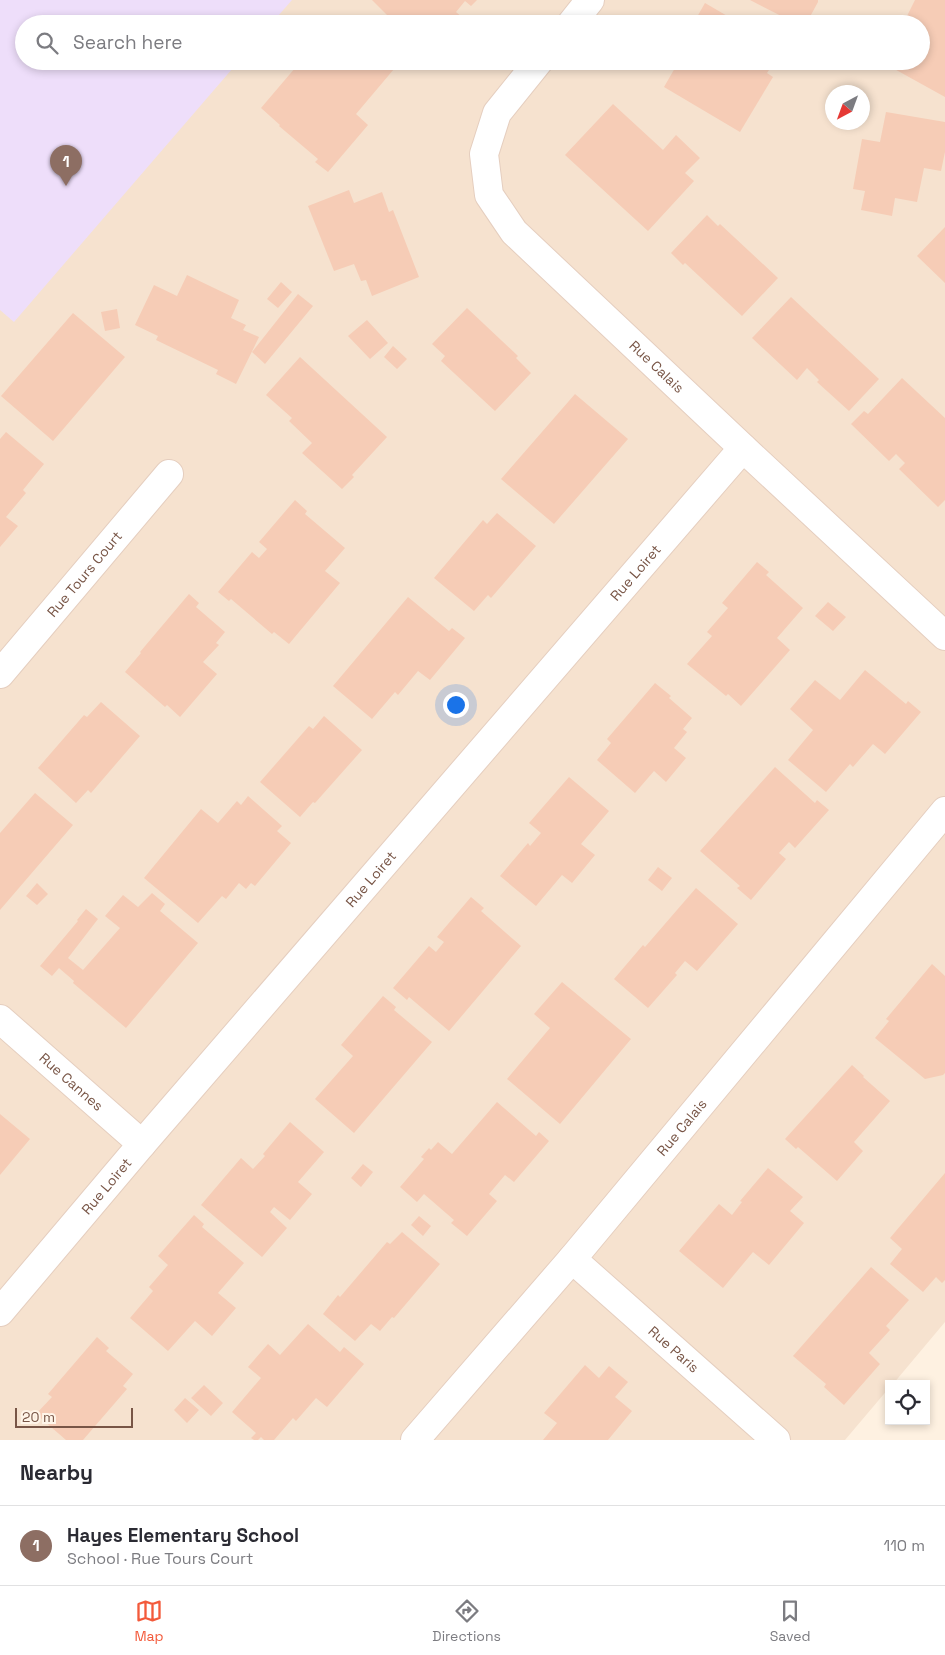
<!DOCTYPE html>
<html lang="en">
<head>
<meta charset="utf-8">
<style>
  :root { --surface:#fff; --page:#f2f2f3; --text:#2b2b33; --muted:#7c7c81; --line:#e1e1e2; --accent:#f35a3b }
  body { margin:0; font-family:"Space Grotesk",sans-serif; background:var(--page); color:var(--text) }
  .controls { position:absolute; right:15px; bottom:15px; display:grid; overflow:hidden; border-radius:0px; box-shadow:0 2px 8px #0003 }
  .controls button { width:45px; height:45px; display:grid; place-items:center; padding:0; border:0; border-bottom:1px solid var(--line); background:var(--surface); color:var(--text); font:25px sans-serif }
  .compass { position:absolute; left:825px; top:85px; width:45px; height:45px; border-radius:50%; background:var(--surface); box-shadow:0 2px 8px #0003; rotate:221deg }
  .scale { position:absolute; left:15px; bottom:12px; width:118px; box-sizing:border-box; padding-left:5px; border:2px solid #785546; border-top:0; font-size:14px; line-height:18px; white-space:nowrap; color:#785546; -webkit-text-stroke:4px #fff5e9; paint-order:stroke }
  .you { position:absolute; left:455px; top:704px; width:18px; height:18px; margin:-12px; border:4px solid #fff; border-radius:50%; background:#1a73e8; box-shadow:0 0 0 8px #1a73e833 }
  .badge { display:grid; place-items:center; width:32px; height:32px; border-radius:50%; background:var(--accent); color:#fff; font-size:16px; font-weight:700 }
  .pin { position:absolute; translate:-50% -41px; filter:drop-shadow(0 1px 2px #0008) }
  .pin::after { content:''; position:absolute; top:26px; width:18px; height:15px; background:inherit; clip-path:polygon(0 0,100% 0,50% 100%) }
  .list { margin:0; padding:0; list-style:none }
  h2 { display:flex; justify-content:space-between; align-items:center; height:65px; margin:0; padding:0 20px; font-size:21px }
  h2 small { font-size:16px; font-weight:400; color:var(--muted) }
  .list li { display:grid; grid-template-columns:32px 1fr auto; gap:15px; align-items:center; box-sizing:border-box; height:80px; padding:0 20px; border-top:1px solid var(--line) }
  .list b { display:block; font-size:19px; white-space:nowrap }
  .list p { margin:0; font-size:16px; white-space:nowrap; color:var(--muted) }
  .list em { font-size:16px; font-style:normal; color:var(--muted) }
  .icon { flex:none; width:28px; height:28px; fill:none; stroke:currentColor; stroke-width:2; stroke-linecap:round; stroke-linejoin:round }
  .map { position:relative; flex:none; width:945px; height:1440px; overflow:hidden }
  .search { position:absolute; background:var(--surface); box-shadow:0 2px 8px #0003; left:15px; right:15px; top:15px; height:55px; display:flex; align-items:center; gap:12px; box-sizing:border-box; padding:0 18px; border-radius:28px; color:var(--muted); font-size:19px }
  .sheet { height:145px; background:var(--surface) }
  nav { display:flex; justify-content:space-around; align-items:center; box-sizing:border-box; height:70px; border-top:1px solid var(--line); background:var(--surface); font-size:14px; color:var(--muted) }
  nav a { display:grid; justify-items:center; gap:2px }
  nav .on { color:var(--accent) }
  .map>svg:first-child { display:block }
  .residential { fill:#f6e2cf; fill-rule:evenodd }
  .education { fill:#eedefa }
  .building { fill:#f6ccb6 }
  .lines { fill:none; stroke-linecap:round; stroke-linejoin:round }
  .minor-casing { stroke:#e5cebf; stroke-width:30 }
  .minor { stroke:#fff; stroke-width:28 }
  .labels { text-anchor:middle; stroke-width:5; stroke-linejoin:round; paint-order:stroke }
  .street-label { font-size:14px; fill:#785546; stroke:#fff5e9 }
</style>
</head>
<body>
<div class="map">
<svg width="945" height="1440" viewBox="0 0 945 1440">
  <rect width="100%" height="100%" fill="#fef1e1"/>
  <!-- residential -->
  <path class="residential" d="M 0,0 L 945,0 L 945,1322 L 893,1384 L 889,1384 L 889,1388 L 845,1440 L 0,1440 ZM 24,24 L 921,24 L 921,61 L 24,61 ZM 832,92 L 862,92 L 862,122 L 832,122 Z"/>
  <!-- education -->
  <path class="education" d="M 0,0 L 292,0 L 271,24 L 24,24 L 24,61 L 239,61 L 14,322 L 0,310 Z"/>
  <!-- building -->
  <path class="building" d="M 372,0 L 477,0 L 471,6 L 465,1 L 456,12 L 463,18 L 458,24 L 396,24 Z
    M 750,0 L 818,0 L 818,2 L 806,24 L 797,24 Z
    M 915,0 L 945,0 L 945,97 L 880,61 L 921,61 L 921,24 L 903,24 Z
    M 705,3 L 741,24 L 693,24 Z
    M 301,61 L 329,61 L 332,64 L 334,61 L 385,61 L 394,69 L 356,114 L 368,125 L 328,172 L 315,162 L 318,159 L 279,126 L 280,125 L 261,108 Z
    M 679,61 L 775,61 L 767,73 L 773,77 L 740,132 L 664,87 Z
    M 613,104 L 663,150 L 676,135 L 700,158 L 685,173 L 694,181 L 648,231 L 565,155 Z
    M 886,112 L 945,122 L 945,152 L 941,171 L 924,168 L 917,202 L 895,198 L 892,216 L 861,210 L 865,191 L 853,189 L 862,139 L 880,142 Z
    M 349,190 L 354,203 L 382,192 L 389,212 L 393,210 L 419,277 L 372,296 L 366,280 L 361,281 L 354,264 L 334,271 L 308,206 Z
    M 707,215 L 718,226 L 720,224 L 778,278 L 742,316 L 685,263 L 683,265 L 671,253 Z
    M 945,227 L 945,283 L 917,256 Z
    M 187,275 L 239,300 L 231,318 L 246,325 L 243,330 L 259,337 L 236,384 L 216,374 L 218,370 L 156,340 L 158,336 L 135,325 L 154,285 L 177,296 Z
    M 281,282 L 292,292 L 278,308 L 267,299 Z
    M 298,294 L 313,306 L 265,364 L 252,352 Z
    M 791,297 L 879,379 L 849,411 L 817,382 L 819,380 L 807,368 L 797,380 L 752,338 Z
    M 467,308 L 518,356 L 516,358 L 531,373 L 495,411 L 441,361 L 445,356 L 432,344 Z
    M 117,309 L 120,328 L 105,331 L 101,312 Z
    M 73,313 L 125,357 L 53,441 L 1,396 Z
    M 367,320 L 388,343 L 370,359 L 348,336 Z
    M 393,346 L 407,359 L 397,369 L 384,357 Z
    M 300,357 L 387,437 L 352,475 L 354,477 L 342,489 L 302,453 L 312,443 L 289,421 L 292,418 L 266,395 Z
    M 902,378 L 945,418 L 945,500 L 938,507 L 899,469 L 905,463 L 896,454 L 889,461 L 851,424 L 864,411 L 868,414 Z
    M 575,394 L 628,439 L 554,524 L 501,479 Z
    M 6,432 L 44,464 L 23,490 L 26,493 L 6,517 L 18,526 L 0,547 L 0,439 Z
    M 295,500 L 307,511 L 305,514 L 345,548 L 325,571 L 340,583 L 289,644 L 274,632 L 272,634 L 231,599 L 229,601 L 218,592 L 252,552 L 259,558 L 267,549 L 259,542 Z
    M 497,513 L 536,546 L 491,598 L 488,595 L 474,611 L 434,578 L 483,520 L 487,524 Z
    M 757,562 L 769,572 L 766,575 L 803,608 L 777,638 L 790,650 L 741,706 L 728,694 L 726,696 L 687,664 L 712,636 L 707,632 L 728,608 L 722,603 Z
    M 189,594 L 199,603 L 196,607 L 225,632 L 216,643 L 219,645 L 203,662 L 217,674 L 180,717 L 167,705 L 165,707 L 125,672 L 141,653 L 140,652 Z
    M 408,597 L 449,631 L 452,628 L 465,638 L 430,680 L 418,671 L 398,695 L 395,692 L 372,719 L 333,686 Z
    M 828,602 L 846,617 L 833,631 L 815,616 Z
    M 865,670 L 906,704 L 908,701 L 921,712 L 885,754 L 873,744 L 853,767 L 850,764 L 826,792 L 788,760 L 813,730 L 790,709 L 815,680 L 840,700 Z
    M 655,683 L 671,696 L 669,698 L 692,718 L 683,729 L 687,732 L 674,748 L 686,758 L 666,782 L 654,771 L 635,793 L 597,760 L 611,743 L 607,739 Z
    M 101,702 L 140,736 L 91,793 L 88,790 L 76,803 L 38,768 L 84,715 L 87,717 Z
    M 324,716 L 362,750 L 315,803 L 313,802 L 300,817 L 260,782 L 309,726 L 313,729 Z
    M 775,767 L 815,803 L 817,800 L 829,810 L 795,848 L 789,842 L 779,853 L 786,859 L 751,900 L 737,888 L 740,886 L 700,851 Z
    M 569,777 L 609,811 L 581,844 L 595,855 L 572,883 L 562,875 L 536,906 L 500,876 L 528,843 L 530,846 L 541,833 L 529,823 Z
    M 35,793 L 73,825 L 0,910 L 0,833 Z
    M 248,796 L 282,826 L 277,831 L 291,843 L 255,886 L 251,883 L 246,889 L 239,883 L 226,899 L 222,896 L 198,923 L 144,878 L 201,809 L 218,823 L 237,801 L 241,805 Z
    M 658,867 L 672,878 L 662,891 L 648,880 Z
    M 37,883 L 48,894 L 37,905 L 26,896 Z
    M 696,888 L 738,924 L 697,971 L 685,961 L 675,973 L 677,975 L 648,1008 L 614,979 L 643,945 L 645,947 Z
    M 152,893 L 165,904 L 160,911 L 198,943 L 126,1028 L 73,983 L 74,981 L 59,968 L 52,976 L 40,966 L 78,921 L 77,920 L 86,909 L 98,919 L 68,958 L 83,970 L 120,928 L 105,916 L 123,895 L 138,907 Z
    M 471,897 L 484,908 L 481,911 L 521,946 L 449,1031 L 409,997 L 407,1000 L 393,988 L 429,946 L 436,952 L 444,942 L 437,937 Z
    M 932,964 L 945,976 L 945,1073 L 943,1075 L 925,1079 L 875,1038 L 889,1021 L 886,1019 Z
    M 562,982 L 631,1039 L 560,1124 L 507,1079 L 550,1028 L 534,1014 Z
    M 383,996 L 396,1007 L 394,1010 L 432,1042 L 354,1133 L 315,1099 L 353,1056 L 341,1045 Z
    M 852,1065 L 864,1076 L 863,1077 L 890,1101 L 854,1142 L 863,1151 L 837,1181 L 798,1147 L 796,1149 L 785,1139 Z
    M 497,1102 L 536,1136 L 539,1132 L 549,1141 L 514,1182 L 505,1175 L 489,1194 L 497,1201 L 467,1236 L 451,1223 L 454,1220 L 424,1194 L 417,1202 L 400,1187 L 424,1159 L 421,1157 L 429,1148 L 431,1150 L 438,1142 L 452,1154 Z
    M 0,1114 L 30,1139 L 0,1175 Z
    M 290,1122 L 324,1152 L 298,1182 L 312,1194 L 290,1220 L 274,1207 L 270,1212 L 287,1228 L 262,1257 L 201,1205 L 241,1158 L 253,1169 L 265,1156 L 263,1154 Z
    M 363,1164 L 373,1172 L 361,1187 L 351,1178 Z
    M 768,1168 L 803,1197 L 790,1211 L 804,1223 L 769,1265 L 753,1252 L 723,1288 L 679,1251 L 719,1204 L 732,1215 L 742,1202 L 740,1201 Z
    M 945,1173 L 945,1280 L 942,1283 L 936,1277 L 923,1292 L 890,1264 L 902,1249 L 890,1238 Z
    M 194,1215 L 204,1224 L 202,1227 L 244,1263 L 218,1293 L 236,1308 L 212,1336 L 195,1321 L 168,1351 L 130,1318 L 153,1291 L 149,1287 L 168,1265 L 158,1256 Z
    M 419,1216 L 431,1226 L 423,1236 L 411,1225 Z
    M 402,1232 L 440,1264 L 394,1318 L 392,1317 L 380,1331 L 371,1324 L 355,1341 L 323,1314 L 338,1295 L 340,1297 L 387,1242 L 390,1244 Z
    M 871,1267 L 909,1300 L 886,1326 L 890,1330 L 869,1353 L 880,1364 L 844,1405 L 824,1387 L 826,1384 L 793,1356 Z
    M 308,1324 L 340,1352 L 344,1347 L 364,1364 L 327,1407 L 316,1398 L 296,1421 L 293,1418 L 274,1440 L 264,1440 L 261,1437 L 258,1440 L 254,1440 L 251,1438 L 256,1433 L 232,1412 L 261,1378 L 248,1367 L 268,1344 L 280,1355 Z
    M 97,1337 L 109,1348 L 106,1351 L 133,1374 L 123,1386 L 127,1389 L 83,1440 L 66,1440 L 36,1414 L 52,1397 L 48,1394 Z
    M 585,1365 L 599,1378 L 609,1366 L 628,1382 L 615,1397 L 632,1411 L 608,1440 L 543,1440 L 557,1423 L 544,1413 Z
    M 204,1385 L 223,1403 L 211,1416 L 191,1398 Z
    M 185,1398 L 199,1410 L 187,1423 L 174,1410 Z"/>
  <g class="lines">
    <defs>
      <g id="minor">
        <path d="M 571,24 L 590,0"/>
        <path id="s1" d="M 539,61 L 497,113 L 484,154 L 489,195 L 514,232 L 743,448 L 945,636"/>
        <path id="s2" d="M 0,674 L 169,474"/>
        <path id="s3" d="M 0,1019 L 142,1144"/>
        <path id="s4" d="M 572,1259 L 776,1440"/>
        <path id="s5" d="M 0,1312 L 142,1144 L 743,448"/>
        <path id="s6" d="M 415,1440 L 572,1259 L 945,811"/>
      </g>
    </defs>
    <!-- minor casing -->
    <use href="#minor" class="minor-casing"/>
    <!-- minor -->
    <use href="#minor" class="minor"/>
  </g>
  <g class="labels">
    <!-- street labels -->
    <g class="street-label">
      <text dy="5" stroke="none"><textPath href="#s1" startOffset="392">Rue Calais</textPath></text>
      <text dy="5" stroke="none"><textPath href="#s5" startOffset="975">Rue Loiret</textPath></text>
      <text dy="5" stroke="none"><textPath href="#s2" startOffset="131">Rue Tours Court</textPath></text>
      <text dy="5" stroke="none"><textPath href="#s5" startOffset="570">Rue Loiret</textPath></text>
      <text dy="5" stroke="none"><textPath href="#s3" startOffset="95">Rue Cannes</textPath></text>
      <text dy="5" stroke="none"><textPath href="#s6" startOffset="411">Rue Calais</textPath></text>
      <text dy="5" stroke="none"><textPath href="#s5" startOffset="165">Rue Loiret</textPath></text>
      <text dy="5" stroke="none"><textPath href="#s4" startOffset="136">Rue Paris</textPath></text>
    </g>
  </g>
</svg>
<div class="controls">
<button><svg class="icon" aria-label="locate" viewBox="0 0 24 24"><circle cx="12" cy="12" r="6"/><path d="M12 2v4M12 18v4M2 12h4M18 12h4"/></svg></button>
</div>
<svg class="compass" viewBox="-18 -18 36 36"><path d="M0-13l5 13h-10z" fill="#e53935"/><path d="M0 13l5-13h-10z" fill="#7c7c81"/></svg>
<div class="scale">20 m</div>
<div class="you"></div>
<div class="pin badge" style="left:66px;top:186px;background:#8d6e63">1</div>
<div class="search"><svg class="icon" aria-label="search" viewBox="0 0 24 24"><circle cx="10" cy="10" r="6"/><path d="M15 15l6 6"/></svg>Search here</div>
</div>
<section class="sheet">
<h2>Nearby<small></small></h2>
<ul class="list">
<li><span class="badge" style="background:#8d6e63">1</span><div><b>Hayes Elementary School</b><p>School · Rue Tours Court</p></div><em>110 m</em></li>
</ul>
</section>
<nav>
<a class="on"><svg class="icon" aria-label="map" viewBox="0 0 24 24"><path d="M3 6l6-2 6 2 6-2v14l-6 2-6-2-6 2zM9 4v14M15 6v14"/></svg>Map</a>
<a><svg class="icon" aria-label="directions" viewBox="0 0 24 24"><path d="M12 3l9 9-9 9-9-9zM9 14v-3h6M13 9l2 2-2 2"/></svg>Directions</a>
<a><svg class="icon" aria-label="saved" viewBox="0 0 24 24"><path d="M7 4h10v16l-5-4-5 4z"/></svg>Saved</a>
</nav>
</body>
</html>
